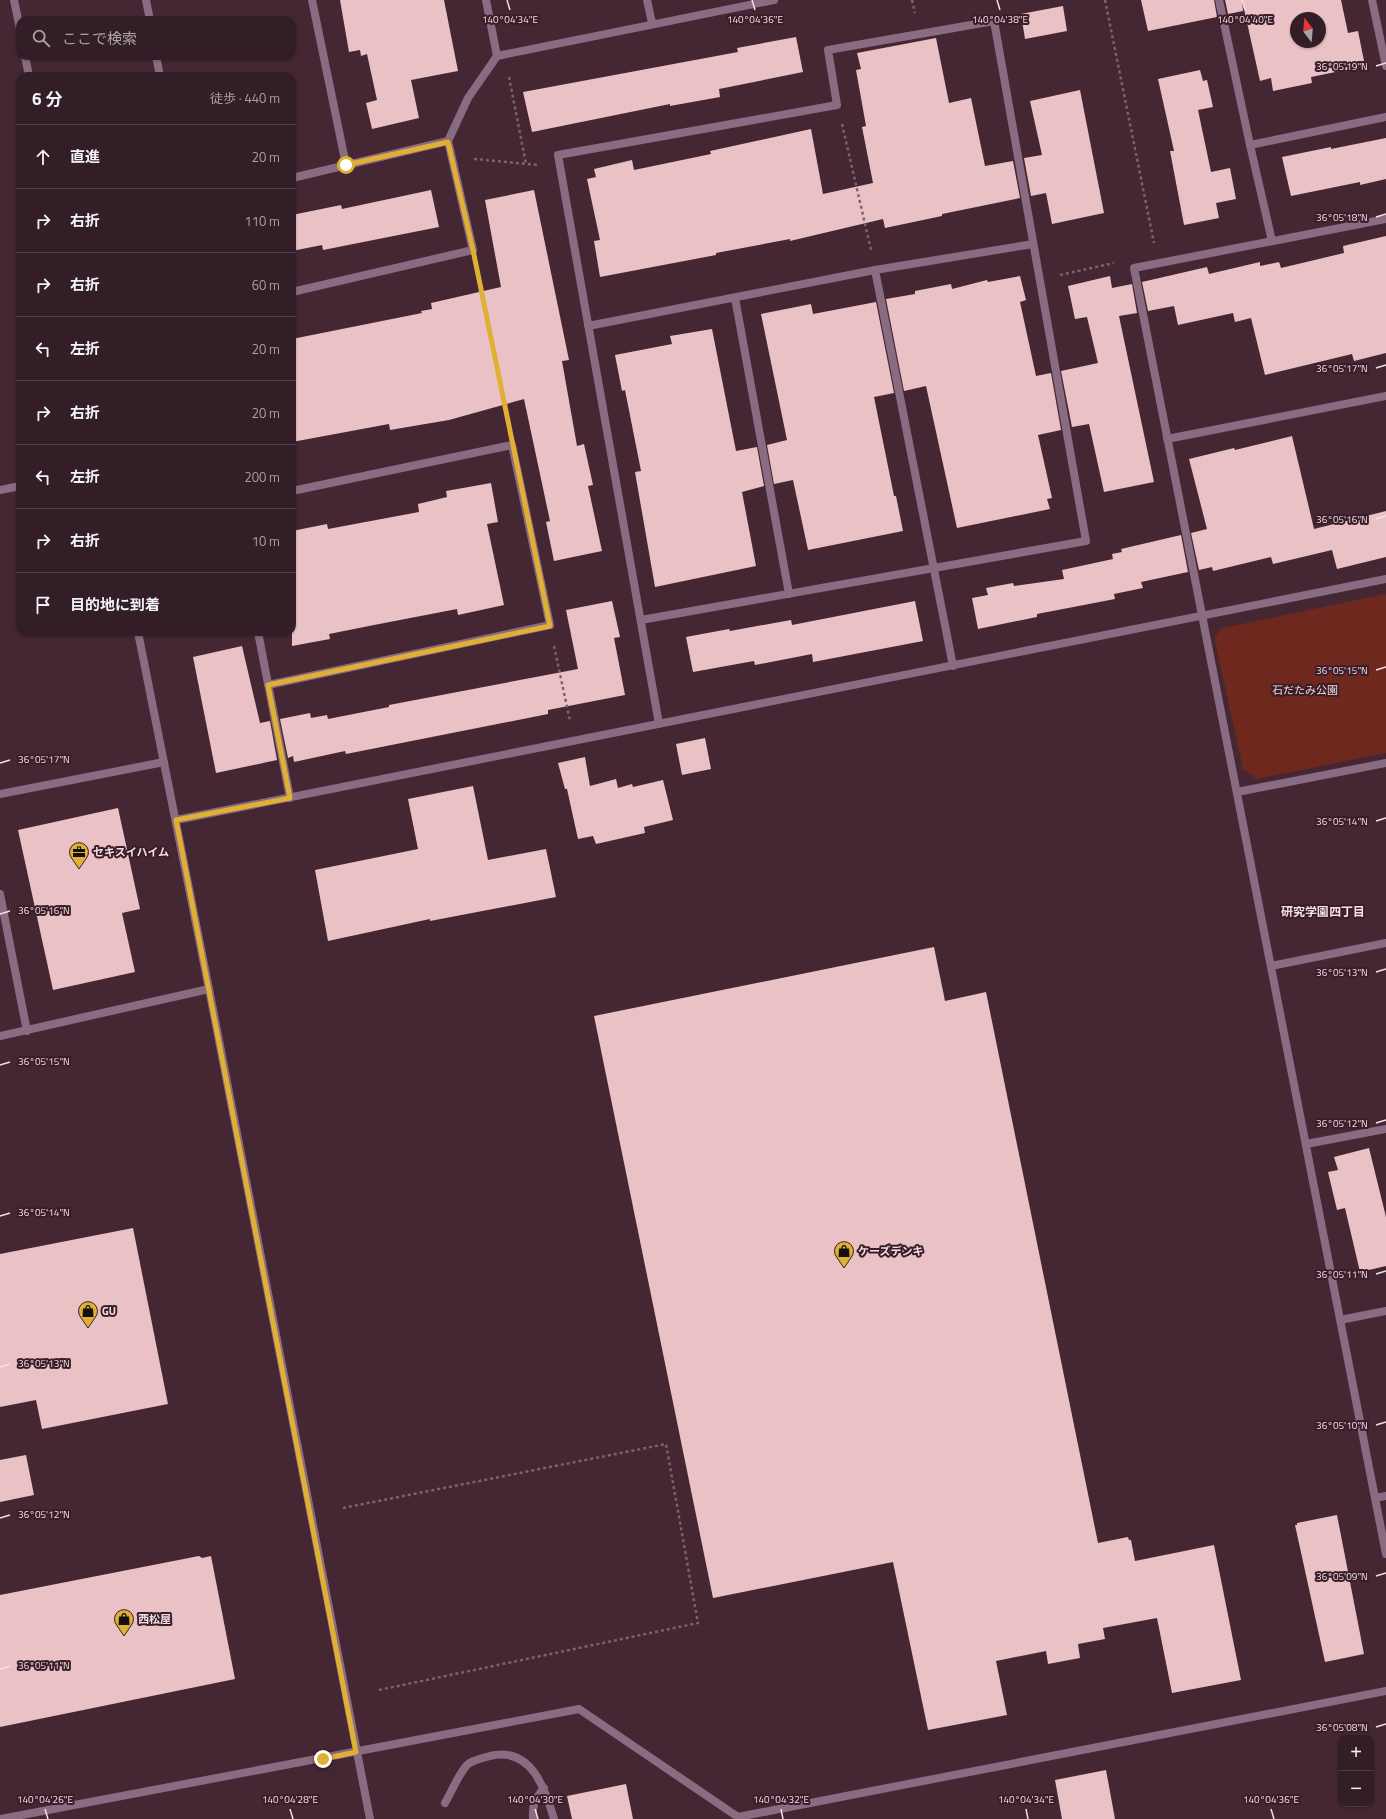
<!DOCTYPE html>
<html lang="ja">
<head>
<meta charset="utf-8">
<style>
  :root { --surface:#331d26; --page:#3e2a32; --text:#f1f3f6; --muted:#a9a2a7; --line:#4e3b43 }
  body { margin:0; font-family:"Titillium Web","Noto Sans JP",sans-serif; background:var(--page); color:var(--text) }
  .controls { position:absolute; right:12px; bottom:12px; display:grid; overflow:hidden; border-radius:8px; box-shadow:0 1px 3px #0004 }
  .controls button { width:36px; height:36px; display:grid; place-items:center; padding:0; border:0; border-bottom:1px solid var(--line); background:var(--surface); color:var(--text); font:20px sans-serif }
  .compass { position:absolute; left:1290px; top:12px; width:36px; height:36px; border-radius:50%; background:var(--surface); box-shadow:0 1px 3px #0004; rotate:344deg }
  .stop { position:absolute; width:12px; height:12px; margin:-9px; border:3px solid #dfb034; border-radius:50%; background:#fff }
  .stop.end { background:#dfb034; border-color:#fff; box-shadow:0 1px 4px #0008 }
  .list { margin:0; padding:0; list-style:none }
  h2 { display:flex; justify-content:space-between; align-items:center; height:52px; margin:0; padding:0 16px; font-size:17px }
  h2 small { font-size:13px; font-weight:400; color:var(--muted) }
  .list li { display:grid; grid-template-columns:26px 1fr auto; gap:12px; align-items:center; box-sizing:border-box; height:64px; padding:0 16px; border-top:1px solid var(--line) }
  .list b { display:block; font-size:15px; white-space:nowrap }
  .list em { font-size:13px; font-style:normal; color:var(--muted) }
  .icon { flex:none; width:22px; height:22px; fill:none; stroke:currentColor; stroke-width:2; stroke-linecap:round; stroke-linejoin:round }
  .map { position:relative; flex:none; width:1386px; height:1819px; overflow:hidden }
  .search { position:absolute; background:var(--surface); box-shadow:0 1px 3px #0004; left:16px; top:16px; width:280px; height:44px; display:flex; align-items:center; gap:10px; box-sizing:border-box; padding:0 14px; border-radius:12px; color:var(--muted); font-size:15px }
  .panel { position:absolute; background:var(--surface); box-shadow:0 1px 3px #0004; left:16px; top:72px; width:280px; height:564px; border-radius:12px }
  .map>svg:first-child { display:block }
  .green { fill:#6e281d }
  .building { fill:#eac2c5; fill-rule:evenodd }
  .lines { fill:none; stroke-linecap:round; stroke-linejoin:round }
  .path { stroke:#7c626c; stroke-width:2.5; stroke-dasharray:3 3; stroke-linecap:butt }
  .service { stroke:#8a6c82; stroke-width:8 }
  .minor { stroke:#8a6c82; stroke-width:8 }
  .tertiary { stroke:#8a6c82; stroke-width:8 }
  .route { stroke:#dfb034; stroke-width:5 }
  .ticks { fill:none; stroke:#f3dfe6; stroke-width:1.5 }
  .labels { text-anchor:middle; stroke-width:4; stroke-linejoin:round; paint-order:stroke }
  .park-label { font-size:11px; fill:#f1d9d4; stroke:#391e29 }
  .poi-label { font-size:11px; font-weight:bold; fill:#f3dfe6; stroke:#391e29; text-anchor:start }
  .neighbourhood-label { font-size:12px; font-weight:bold; fill:#f3dfe6; stroke:#391e29 }
  .ticks-label { font-size:10px; text-anchor:middle; fill:#f3dfe6; stroke:#391e29; stroke-width:4; stroke-linejoin:round; paint-order:stroke }
</style>
</head>
<body>
<div class="map">
<svg width="1386" height="1819" viewBox="0 0 1386 1819">
  <rect width="100%" height="100%" fill="#442733"/>
  <!-- green -->
  <path class="green" d="M 1386,594 L 1386,753 L 1257,779 L 1243,769 L 1214,637 L 1222,628 Z"/>
  <!-- building -->
  <path class="building" d="M 340,0 L 444,0 L 458,71 L 411,80 L 419,118 L 372,129 L 366,103 L 377,100 L 367,54 L 361,56 L 360,50 L 349,52 Z
    M 1141,0 L 1214,0 L 1217,17 L 1148,31 Z
    M 1225,0 L 1242,0 L 1243,11 L 1228,14 Z
    M 1242,0 L 1341,0 L 1348,33 L 1358,31 L 1365,66 L 1311,77 L 1312,83 L 1273,91 L 1271,78 L 1260,81 ZM 1296,18 L 1320,18 L 1320,42 L 1296,42 Z
    M 1063,6 L 1067,31 L 1025,39 L 1021,14 Z
    M 796,37 L 803,72 L 719,89 L 720,97 L 670,106 L 670,104 L 532,132 L 523,92 L 738,52 L 737,48 Z
    M 936,38 L 949,103 L 971,98 L 985,166 L 1013,161 L 1020,198 L 942,214 L 942,216 L 885,228 L 883,219 L 790,241 L 790,239 L 716,253 L 716,255 L 600,277 L 594,241 L 600,240 L 587,179 L 596,177 L 594,169 L 632,160 L 634,170 L 711,154 L 710,151 L 811,129 L 823,194 L 873,183 L 862,127 L 866,126 L 856,70 L 861,69 L 857,53 Z
    M 1200,70 L 1203,81 L 1207,80 L 1213,107 L 1198,110 L 1211,172 L 1230,168 L 1236,199 L 1216,203 L 1219,218 L 1184,225 L 1170,151 L 1174,151 L 1158,79 Z
    M 1080,90 L 1104,213 L 1052,224 L 1046,193 L 1031,196 L 1024,158 L 1042,155 L 1030,101 Z
    M 1386,138 L 1386,179 L 1360,185 L 1360,182 L 1291,196 L 1282,157 L 1331,147 L 1331,149 Z
    M 431,190 L 439,227 L 323,250 L 322,245 L 292,251 L 292,215 L 341,205 L 342,209 Z
    M 534,190 L 569,360 L 562,361 L 577,446 L 584,444 L 593,485 L 588,486 L 602,551 L 554,561 L 546,522 L 550,521 L 524,399 L 449,420 L 390,430 L 389,424 L 292,442 L 292,339 L 422,313 L 421,311 L 432,309 L 431,303 L 501,287 L 485,200 Z
    M 1386,236 L 1386,353 L 1354,361 L 1352,354 L 1265,375 L 1251,318 L 1235,322 L 1233,313 L 1178,325 L 1174,306 L 1148,311 L 1142,282 L 1207,267 L 1209,274 L 1260,262 L 1260,266 L 1279,262 L 1281,268 L 1344,253 L 1343,246 Z
    M 1020,276 L 1026,300 L 1020,302 L 1036,376 L 1051,373 L 1061,430 L 1038,435 L 1052,498 L 1047,499 L 1050,509 L 957,528 L 926,386 L 904,391 L 886,299 L 915,294 L 915,291 L 951,284 L 952,289 L 987,280 L 988,282 Z
    M 1110,276 L 1112,288 L 1132,284 L 1137,313 L 1119,316 L 1154,482 L 1104,492 L 1089,424 L 1072,427 L 1061,371 L 1098,363 L 1087,317 L 1075,319 L 1068,286 Z
    M 876,302 L 894,393 L 874,397 L 894,496 L 896,496 L 903,531 L 808,550 L 793,480 L 774,484 L 767,445 L 787,440 L 761,314 L 811,304 L 813,314 Z
    M 712,329 L 736,451 L 757,447 L 764,486 L 742,492 L 756,566 L 655,587 L 635,472 L 641,471 L 625,390 L 622,391 L 615,355 L 672,344 L 670,336 Z
    M 1292,436 L 1314,529 L 1386,511 L 1386,557 L 1337,569 L 1332,550 L 1273,564 L 1271,557 L 1213,571 L 1212,567 L 1199,570 L 1191,533 L 1207,529 L 1189,459 L 1234,448 L 1235,450 Z
    M 491,483 L 498,522 L 487,524 L 504,605 L 458,615 L 457,609 L 374,625 L 329,634 L 330,639 L 292,646 L 292,531 L 327,524 L 328,529 L 419,512 L 418,504 L 447,497 L 446,491 Z
    M 1181,535 L 1188,572 L 1141,582 L 1143,588 L 1114,594 L 1115,599 L 1037,614 L 1037,617 L 978,629 L 972,598 L 988,595 L 986,588 L 1013,583 L 1014,586 L 1064,579 L 1062,570 L 1113,559 L 1112,554 L 1122,552 L 1121,549 Z
    M 612,601 L 620,637 L 614,638 L 625,695 L 548,710 L 548,714 L 346,754 L 345,751 L 294,762 L 293,756 L 288,758 L 280,719 L 310,713 L 311,718 L 327,715 L 328,719 L 389,707 L 389,705 L 578,669 L 566,610 Z
    M 915,601 L 923,641 L 813,662 L 812,654 L 755,665 L 754,661 L 693,672 L 686,637 L 729,629 L 730,631 L 791,620 L 792,625 Z
    M 242,646 L 260,723 L 270,721 L 277,760 L 216,773 L 193,657 Z
    M 705,738 L 711,769 L 682,775 L 676,744 Z
    M 585,757 L 590,786 L 616,779 L 618,788 L 632,784 L 633,787 L 663,780 L 673,820 L 644,827 L 645,833 L 596,844 L 593,836 L 578,839 L 567,789 L 565,789 L 558,763 Z
    M 473,786 L 488,860 L 546,849 L 556,897 L 430,921 L 430,919 L 328,941 L 315,870 L 418,849 L 408,799 Z
    M 118,808 L 140,909 L 122,913 L 135,972 L 53,990 L 18,830 Z
    M 934,947 L 945,1001 L 986,992 L 1098,1543 L 1128,1537 L 1129,1540 L 1131,1540 L 1135,1561 L 1214,1545 L 1241,1680 L 1172,1693 L 1157,1618 L 1103,1628 L 1105,1639 L 1078,1644 L 1080,1658 L 1048,1664 L 1046,1651 L 996,1661 L 1007,1715 L 928,1730 L 893,1562 L 713,1598 L 594,1016 Z
    M 1369,1148 L 1386,1217 L 1386,1266 L 1360,1272 L 1345,1208 L 1337,1210 L 1328,1172 L 1338,1170 L 1334,1157 Z
    M 133,1228 L 168,1404 L 42,1429 L 36,1400 L 0,1407 L 0,1254 Z
    M 26,1455 L 34,1495 L 0,1502 L 0,1460 Z
    M 1337,1515 L 1364,1654 L 1325,1662 L 1295,1525 L 1297,1525 L 1297,1523 Z
    M 199,1556 L 202,1558 L 211,1556 L 235,1679 L 0,1727 L 0,1595 Z
    M 1106,1770 L 1115,1819 L 1062,1819 L 1055,1780 Z
    M 626,1784 L 633,1819 L 572,1819 L 567,1796 Z"/>
  <g class="lines">
    <!-- path -->
    <path class="path" d="M 912,0 L 915,13
      M 1105,0 L 1154,243
      M 509,77 L 526,164
      M 842,124 L 871,250
      M 474,159 L 538,165
      M 477,270 L 508,424
      M 1060,275 L 1114,263
      M 554,646 L 570,721
      M 343,1508 L 666,1444 L 698,1623 L 379,1690"/>
    <!-- service -->
    <path class="service" d="M 0,794 L 164,762
      M 445,1803 C 452,1791 458,1775 467,1765 C 472,1760 483,1758 490,1756 C 531,1746 545,1788 554,1819
      M 533,1819 C 532,1805 535,1799 544,1788"/>
    <!-- minor -->
    <path class="minor" d="M 146,0 L 150,20
      M 312,0 L 346,165
      M 486,0 L 497,56
      M 647,0 L 652,23
      M 1219,0 L 1250,145 L 1272,241
      M 1372,0 L 1386,66
      M 156,56 L 160,76
      M 1250,145 L 1386,117
      M 292,178 L 448,141
      M 1386,219 L 1134,268 L 1386,1554
      M 875,270 L 1033,244
      M 292,292 L 473,250 L 448,141 L 468,98 L 497,56 L 774,0
      M 735,298 L 789,594
      M 588,326 L 875,270 L 953,666
      M 1167,439 L 1386,396
      M 0,490 L 20,486
      M 641,620 L 1086,541 L 994,21 L 828,50 L 837,105 L 558,155 L 659,724
      M 258,632 L 290,798
      M 268,685 L 550,625 L 512,445 L 292,491
      M 1237,792 L 1386,763
      M 176,820 L 1386,579
      M 0,894 L 27,1031
      M 1271,966 L 1386,943
      M 0,1036 L 209,989
      M 1306,1144 L 1386,1129
      M 1340,1320 L 1386,1311
      M 1375,1498 L 1386,1496
      M 1,1819 L 579,1709 L 738,1817 L 1386,1691"/>
    <!-- tertiary -->
    <path class="tertiary" d="M 14,0 L 20,29
      M 25,56 L 29,76
      M 138,632 L 209,989 L 370,1819"/>
  </g>
  <g class="lines">
    <!-- route -->
    <path class="route" d="M 323,1759 L 356,1752 L 176,820 L 290,798 L 268,685 L 550,626 L 473,250 L 448,142 L 346,165"/>
  </g>
  <!-- ticks -->
  <path class="ticks" d="M 507,0 L 510,10M 752,0 L 755,10M 997,0 L 1000,10M 1242,0 L 1245,10M 1376,66 L 1386,63M 1376,217 L 1386,214M 1376,368 L 1386,365M 1376,519 L 1386,516M 1376,670 L 1386,667M 0,763 L 10,760M 1376,821 L 1386,818M 0,914 L 10,911M 1376,972 L 1386,969M 0,1065 L 10,1062M 1376,1123 L 1386,1120M 0,1216 L 10,1213M 1376,1274 L 1386,1271M 0,1367 L 10,1364M 1376,1425 L 1386,1422M 0,1518 L 10,1515M 1376,1576 L 1386,1573M 0,1669 L 10,1666M 1376,1727 L 1386,1724M 45,1809 L 48,1819M 290,1809 L 293,1819M 535,1809 L 538,1819M 781,1809 L 783,1819M 1026,1809 L 1028,1819M 1271,1809 L 1274,1819"/>
  <!-- icons -->
  <defs>
    <symbol id="office-pin" viewBox="-11 -11 22 30"><path d="M0 17L-7.5 6A9.5 9.5 0 1 1 7.5 6Z" fill="#dfb034" stroke="#391e29"/><path d="M-6-3h4V-5.5h4V-3h4V5H-6ZM-1-4.5V-3h2v-1.5ZM-6 0V1H6V0Z" fill="#111"/></symbol>
    <symbol id="shop-pin" viewBox="-11 -11 22 30"><path d="M0 17L-7.5 6A9.5 9.5 0 1 1 7.5 6Z" fill="#dfb034" stroke="#391e29"/><path d="M-5-2.5h2.3a2.7 3.5 0 0 1 5.4 0H5L5.5 6h-11ZM-1.5-2.5h3a1.5 2.3 0 0 0-3 0Z" fill="#111"/></symbol>
  </defs>
  <g fill-rule="evenodd">
    <use href="#office-pin" x="68" y="841" width="22" height="30"/>
    <use href="#shop-pin" x="833" y="1240" width="22" height="30"/>
    <use href="#shop-pin" x="77" y="1300" width="22" height="30"/>
    <use href="#shop-pin" x="113" y="1608" width="22" height="30"/>
  </g>
  <g class="labels">
    <!-- park labels -->
    <g class="park-label">
      <text x="1305" y="694">石だたみ公園</text>
    </g>
    <!-- poi labels -->
    <g class="poi-label">
      <text x="93" y="856">セキスイハイム</text>
      <text x="858" y="1255">ケーズデンキ</text>
      <text x="102" y="1315">GU</text>
      <text x="138" y="1623">西松屋</text>
    </g>
    <!-- neighbourhood labels -->
    <g class="neighbourhood-label">
      <text x="1323" y="916">研究学園四丁目</text>
    </g>
  </g>
  <g class="ticks-label">
    <text x="510" y="23">140°04'34"E</text>
    <text x="755" y="23">140°04'36"E</text>
    <text x="1000" y="23">140°04'38"E</text>
    <text x="1245" y="23">140°04'40"E</text>
    <text x="1342" y="70">36°05'19"N</text>
    <text x="1342" y="221">36°05'18"N</text>
    <text x="1342" y="372">36°05'17"N</text>
    <text x="1342" y="523">36°05'16"N</text>
    <text x="1342" y="674">36°05'15"N</text>
    <text x="44" y="763">36°05'17"N</text>
    <text x="1342" y="825">36°05'14"N</text>
    <text x="44" y="914">36°05'16"N</text>
    <text x="1342" y="976">36°05'13"N</text>
    <text x="44" y="1065">36°05'15"N</text>
    <text x="1342" y="1127">36°05'12"N</text>
    <text x="44" y="1216">36°05'14"N</text>
    <text x="1342" y="1278">36°05'11"N</text>
    <text x="44" y="1367">36°05'13"N</text>
    <text x="1342" y="1429">36°05'10"N</text>
    <text x="44" y="1518">36°05'12"N</text>
    <text x="1342" y="1580">36°05'09"N</text>
    <text x="44" y="1669">36°05'11"N</text>
    <text x="1342" y="1731">36°05'08"N</text>
    <text x="45" y="1803">140°04'26"E</text>
    <text x="290" y="1803">140°04'28"E</text>
    <text x="535" y="1803">140°04'30"E</text>
    <text x="781" y="1803">140°04'32"E</text>
    <text x="1026" y="1803">140°04'34"E</text>
    <text x="1271" y="1803">140°04'36"E</text>
  </g>
</svg>
<div class="controls">
<button>+</button>
<button>−</button>
</div>
<svg class="compass" viewBox="-18 -18 36 36"><path d="M0-13l5 13h-10z" fill="#e53935"/><path d="M0 13l5-13h-10z" fill="#a9a2a7"/></svg>
<div class="stop" style="left:346px;top:165px"></div>
<div class="stop end" style="left:323px;top:1759px"></div>
<div class="search"><svg class="icon" aria-label="search" viewBox="0 0 24 24"><circle cx="10" cy="10" r="6"/><path d="M15 15l6 6"/></svg>ここで検索</div>
<section class="panel">
<h2>6 分<small>徒歩 · 440 m</small></h2>
<ul class="list">
<li><svg class="icon" aria-label="ahead" viewBox="0 0 24 24"><path d="M12 20V5M6 11l6-6 6 6"/></svg><div><b>直進</b></div><em>20 m</em></li>
<li><svg class="icon" aria-label="right" viewBox="0 0 24 24"><path d="M7 20v-9h11M14 6l5 5-5 5"/></svg><div><b>右折</b></div><em>110 m</em></li>
<li><svg class="icon" aria-label="right" viewBox="0 0 24 24"><path d="M7 20v-9h11M14 6l5 5-5 5"/></svg><div><b>右折</b></div><em>60 m</em></li>
<li><svg class="icon" aria-label="left" viewBox="0 0 24 24"><path d="M17 20v-9H6M10 6l-5 5 5 5"/></svg><div><b>左折</b></div><em>20 m</em></li>
<li><svg class="icon" aria-label="right" viewBox="0 0 24 24"><path d="M7 20v-9h11M14 6l5 5-5 5"/></svg><div><b>右折</b></div><em>20 m</em></li>
<li><svg class="icon" aria-label="left" viewBox="0 0 24 24"><path d="M17 20v-9H6M10 6l-5 5 5 5"/></svg><div><b>左折</b></div><em>200 m</em></li>
<li><svg class="icon" aria-label="right" viewBox="0 0 24 24"><path d="M7 20v-9h11M14 6l5 5-5 5"/></svg><div><b>右折</b></div><em>10 m</em></li>
<li><svg class="icon" aria-label="arrive" viewBox="0 0 24 24"><path d="M6 21V4h12l-3 4 3 4H6"/></svg><div><b>目的地に到着</b></div></li>
</ul>
</section>
</div>
</body>
</html>
